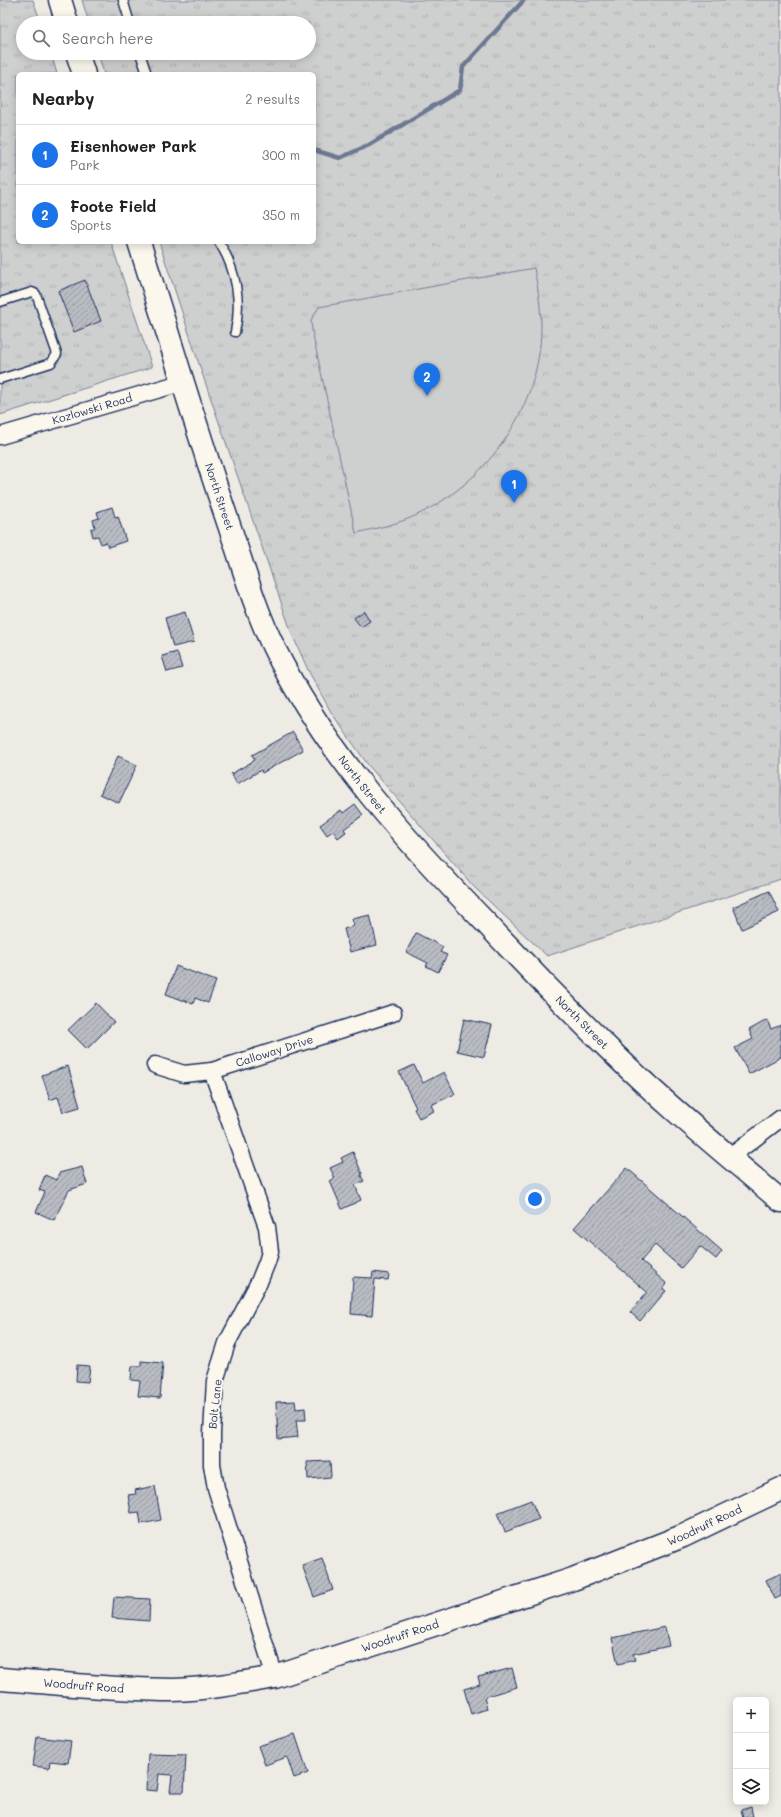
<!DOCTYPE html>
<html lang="en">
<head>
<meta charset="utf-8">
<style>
  :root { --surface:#fff; --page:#f2f2f2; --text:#202124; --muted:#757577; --line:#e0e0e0; --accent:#1a73e8 }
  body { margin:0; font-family:Mali,sans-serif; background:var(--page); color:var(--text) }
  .controls { position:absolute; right:12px; bottom:12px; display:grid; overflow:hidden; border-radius:6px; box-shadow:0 2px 10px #0003 }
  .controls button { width:36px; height:36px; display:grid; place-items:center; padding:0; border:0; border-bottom:1px solid var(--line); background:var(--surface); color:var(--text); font:20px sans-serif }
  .you { position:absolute; left:535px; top:1199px; width:14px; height:14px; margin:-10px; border:3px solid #fff; border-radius:50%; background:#1a73e8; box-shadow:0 0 0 6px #1a73e833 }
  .badge { display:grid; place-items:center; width:26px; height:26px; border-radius:50%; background:var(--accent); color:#fff; font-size:13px; font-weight:700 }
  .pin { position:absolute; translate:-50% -33px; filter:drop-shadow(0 1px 2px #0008) }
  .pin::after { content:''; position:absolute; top:21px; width:14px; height:12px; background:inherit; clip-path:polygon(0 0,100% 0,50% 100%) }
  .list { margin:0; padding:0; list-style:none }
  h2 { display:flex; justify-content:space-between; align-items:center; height:52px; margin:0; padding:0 16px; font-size:17px }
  h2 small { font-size:13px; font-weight:400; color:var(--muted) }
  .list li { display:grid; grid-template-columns:26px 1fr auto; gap:12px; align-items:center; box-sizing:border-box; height:60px; padding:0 16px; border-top:1px solid var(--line) }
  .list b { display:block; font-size:15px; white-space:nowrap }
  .list p { margin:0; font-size:13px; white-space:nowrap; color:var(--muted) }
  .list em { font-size:13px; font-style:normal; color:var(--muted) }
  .icon { flex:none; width:22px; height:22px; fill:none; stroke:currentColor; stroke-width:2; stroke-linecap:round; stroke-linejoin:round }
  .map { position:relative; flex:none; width:781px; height:1817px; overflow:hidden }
  .search { position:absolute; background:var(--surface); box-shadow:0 2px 10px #0003; left:16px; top:16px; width:300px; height:44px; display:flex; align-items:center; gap:10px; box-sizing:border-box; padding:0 14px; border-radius:22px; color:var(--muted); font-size:15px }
  .panel { position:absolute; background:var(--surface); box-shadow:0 2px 10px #0003; left:16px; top:72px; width:300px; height:172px; border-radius:6px }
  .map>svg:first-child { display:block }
  .grass { fill:url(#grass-tufts); stroke:#747f96 }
  .pitch { fill:#cecfcf; stroke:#747f96 }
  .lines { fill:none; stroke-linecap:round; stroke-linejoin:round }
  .stream { stroke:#6d7892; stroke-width:4.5 }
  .building { fill:url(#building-hatch); stroke:#1b2f5e }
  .lane-casing { stroke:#1b2f5e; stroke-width:11 }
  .street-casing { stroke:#1b2f5e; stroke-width:19 }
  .secondary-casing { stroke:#1b2f5e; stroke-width:25 }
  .lane { stroke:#fbf7ec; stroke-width:8 }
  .street { stroke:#fbf7ec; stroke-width:16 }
  .secondary { stroke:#fbf7ec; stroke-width:22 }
  .labels { text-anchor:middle; stroke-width:4; stroke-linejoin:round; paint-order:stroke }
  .street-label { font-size:11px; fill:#1b2f5e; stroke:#fbf7ec }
</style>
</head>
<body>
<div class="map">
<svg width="781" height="1817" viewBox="0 0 781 1817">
  <defs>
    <pattern id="grass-tufts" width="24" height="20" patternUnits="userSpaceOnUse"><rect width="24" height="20" fill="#cecfcf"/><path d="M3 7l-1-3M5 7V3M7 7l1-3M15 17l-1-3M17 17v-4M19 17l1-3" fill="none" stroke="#b0b2b4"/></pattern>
    <pattern id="building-hatch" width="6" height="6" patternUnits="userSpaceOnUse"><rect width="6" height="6" fill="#b9bcc3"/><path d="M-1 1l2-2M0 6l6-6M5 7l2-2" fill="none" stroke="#9699a2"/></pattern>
  </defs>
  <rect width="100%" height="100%" fill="#eeebe4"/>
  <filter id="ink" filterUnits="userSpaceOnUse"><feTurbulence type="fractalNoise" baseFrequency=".025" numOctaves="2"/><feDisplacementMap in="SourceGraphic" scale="8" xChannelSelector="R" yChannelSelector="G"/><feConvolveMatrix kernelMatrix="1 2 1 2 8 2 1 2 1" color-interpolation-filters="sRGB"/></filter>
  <g filter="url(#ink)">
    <!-- grass -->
    <path class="grass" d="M 0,0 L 33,0 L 41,23 L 23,23 L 23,53 L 51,53 L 57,74 L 18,74 L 18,242 L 111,242 L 152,367 L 0,415 Z
      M 82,0 L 781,0 L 781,879 L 547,956 L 474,887 L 368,765 L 331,712 L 308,670 L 292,634 L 202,373 L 159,242 L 314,242 L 314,74 L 104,74 L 98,53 L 309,53 L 309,23 L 89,23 Z"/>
    <!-- pitch -->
    <path class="pitch" d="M 534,268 C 539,293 543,320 540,346 C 532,418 484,482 419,514 C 399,524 377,528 356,533 L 312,331 L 311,320 L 319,307 Z"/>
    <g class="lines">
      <!-- stream -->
      <path class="stream" d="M 314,150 L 340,158 L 369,145 L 460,90 L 463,67 L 524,0"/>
    </g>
    <!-- building -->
    <path class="building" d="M 85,280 L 101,321 L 74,332 L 58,291 Z
      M 112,507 L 115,517 L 118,516 L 126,541 L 108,547 L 106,542 L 101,544 L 98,536 L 93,537 L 91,529 L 95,527 L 93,520 L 99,518 L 97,512 Z
      M 364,611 L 370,621 L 361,627 L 354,618 Z
      M 185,612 L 194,642 L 173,647 L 165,618 Z
      M 177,652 L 182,668 L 167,672 L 162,656 Z
      M 293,732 L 303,750 L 262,773 L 261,770 L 237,784 L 231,774 L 255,760 L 252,755 Z
      M 118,756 L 137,765 L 119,803 L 100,794 Z
      M 355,804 L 363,815 L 344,829 L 346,832 L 338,838 L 333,831 L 327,835 L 320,825 L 341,810 L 343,813 Z
      M 769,891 L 779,912 L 742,929 L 733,907 Z
      M 370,915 L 377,945 L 350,952 L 344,929 L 354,926 L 352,919 Z
      M 416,933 L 443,947 L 440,952 L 447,955 L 438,972 L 426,966 L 428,963 L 406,952 Z
      M 176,966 L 216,981 L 208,1003 L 195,998 L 193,1004 L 166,994 Z
      M 96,1003 L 114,1022 L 87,1049 L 68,1030 Z
      M 464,1019 L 492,1025 L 484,1057 L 457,1051 Z
      M 767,1020 L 771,1029 L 781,1025 L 781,1057 L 749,1074 L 735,1048 L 753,1039 L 749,1030 Z
      M 414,1065 L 423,1083 L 444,1072 L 455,1094 L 431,1105 L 434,1111 L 419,1118 L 414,1109 L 416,1108 L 399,1072 Z
      M 68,1066 L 80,1107 L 63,1112 L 58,1097 L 50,1100 L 42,1075 Z
      M 353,1152 L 362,1174 L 361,1176 L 364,1181 L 355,1185 L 361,1200 L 342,1209 L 330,1181 L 335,1178 L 330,1168 L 343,1162 L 341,1158 Z
      M 82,1167 L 87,1184 L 69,1190 L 54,1220 L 36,1212 L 45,1192 L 39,1190 L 45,1175 L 56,1180 L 59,1173 Z
      M 627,1168 L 722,1251 L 716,1259 L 700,1246 L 681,1268 L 655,1245 L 641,1261 L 667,1284 L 663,1289 L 666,1291 L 640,1321 L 630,1312 L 647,1292 L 574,1228 Z
      M 373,1272 L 389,1274 L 388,1280 L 375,1279 L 372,1316 L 351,1314 L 353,1277 L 372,1278 Z
      M 141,1361 L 163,1363 L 160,1398 L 138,1396 L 140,1381 L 131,1380 L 132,1366 L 141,1366 Z
      M 77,1365 L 90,1366 L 88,1382 L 76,1381 Z
      M 295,1401 L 296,1409 L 305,1408 L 306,1420 L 296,1420 L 298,1437 L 278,1439 L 276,1402 Z
      M 330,1461 L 331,1477 L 308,1479 L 307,1462 Z
      M 155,1486 L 161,1520 L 141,1524 L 139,1512 L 131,1513 L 128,1495 L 136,1494 L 135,1490 Z
      M 531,1500 L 539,1519 L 505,1532 L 497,1513 Z
      M 322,1558 L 333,1590 L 314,1597 L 302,1565 Z
      M 781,1573 L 781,1596 L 775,1599 L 766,1580 Z
      M 114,1597 L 150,1599 L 149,1621 L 112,1618 Z
      M 665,1627 L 669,1646 L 633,1654 L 635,1660 L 618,1664 L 612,1638 Z
      M 512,1668 L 517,1687 L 484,1697 L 487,1709 L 471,1714 L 464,1689 L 480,1684 L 478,1677 Z
      M 295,1734 L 308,1773 L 294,1778 L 287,1757 L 265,1765 L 258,1746 Z
      M 37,1737 L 71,1741 L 68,1763 L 50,1761 L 49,1768 L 33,1766 Z
      M 148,1754 L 186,1755 L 184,1792 L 170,1792 L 172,1775 L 159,1774 L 157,1791 L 146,1790 Z
      M 751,1807 L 753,1817 L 743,1817 L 741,1810 Z"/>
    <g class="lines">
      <defs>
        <path id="lane" d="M 123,0 L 130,23
          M 140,53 L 147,74
          M 219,242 C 236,269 242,301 235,332
          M 0,302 L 32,292 L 36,294 L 57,354 L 51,363 L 0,379"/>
        <g id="street">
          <path id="s1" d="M 0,436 L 184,382"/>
          <path id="s2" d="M 155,1065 L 184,1074 L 212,1071 L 393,1013"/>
          <path d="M 212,1071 L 267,1227 L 270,1252 L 267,1262 L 259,1282 L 227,1343 L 215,1381 L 212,1433 L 212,1465 L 216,1488 L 275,1677"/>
          <path d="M 730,1157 L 781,1118"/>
        </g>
        <g id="secondary">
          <path d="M 60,0 L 67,23"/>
          <path d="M 77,53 L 84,74"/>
          <path id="s3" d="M 139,242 C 169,336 197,431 229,525 C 243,566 255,609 274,648 C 326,753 406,841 487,924 C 529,969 572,1013 616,1056 C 668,1107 725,1153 781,1201"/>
          <path id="s4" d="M 0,1679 C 57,1683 115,1690 173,1690 C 207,1689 241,1683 275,1677 L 573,1579 L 683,1536 L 781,1489"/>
        </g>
      </defs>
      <!-- lane casing -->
      <use href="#lane" class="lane-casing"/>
      <!-- street casing -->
      <use href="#street" class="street-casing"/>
      <!-- secondary casing -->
      <use href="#secondary" class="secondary-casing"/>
      <!-- lane -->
      <use href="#lane" class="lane"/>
      <!-- street -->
      <use href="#street" class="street"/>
      <!-- secondary -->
      <use href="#secondary" class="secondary"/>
    </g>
  </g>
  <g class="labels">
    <!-- street labels -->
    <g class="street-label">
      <text dy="4" stroke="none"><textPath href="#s1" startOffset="96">Kozlowski Road</textPath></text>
      <text dy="4" stroke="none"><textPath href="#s3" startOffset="267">North Street</textPath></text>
      <text dy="4" stroke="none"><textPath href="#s3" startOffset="591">North Street</textPath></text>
      <text dy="4" stroke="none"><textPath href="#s3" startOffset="915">North Street</textPath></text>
      <text dy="4" stroke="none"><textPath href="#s2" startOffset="124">Calloway Drive</textPath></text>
      <text transform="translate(215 1404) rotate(-84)" y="4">Bolt Lane</text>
      <text dy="4" stroke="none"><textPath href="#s4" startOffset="732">Woodruff Road</textPath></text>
      <text dy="4" stroke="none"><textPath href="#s4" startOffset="408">Woodruff Road</textPath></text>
      <text dy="4" stroke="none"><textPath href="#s4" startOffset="84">Woodruff Road</textPath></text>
    </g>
  </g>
</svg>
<div class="controls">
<button>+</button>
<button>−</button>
<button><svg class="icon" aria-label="layers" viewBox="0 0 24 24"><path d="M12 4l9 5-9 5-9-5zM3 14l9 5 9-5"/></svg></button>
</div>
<div class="you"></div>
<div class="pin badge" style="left:514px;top:503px">1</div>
<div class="pin badge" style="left:427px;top:396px">2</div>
<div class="search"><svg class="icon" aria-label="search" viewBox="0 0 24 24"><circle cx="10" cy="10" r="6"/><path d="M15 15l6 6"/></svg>Search here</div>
<section class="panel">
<h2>Nearby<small>2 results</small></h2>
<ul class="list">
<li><span class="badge">1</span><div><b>Eisenhower Park</b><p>Park</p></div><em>300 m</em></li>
<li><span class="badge">2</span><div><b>Foote Field</b><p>Sports</p></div><em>350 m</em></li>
</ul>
</section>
</div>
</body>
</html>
